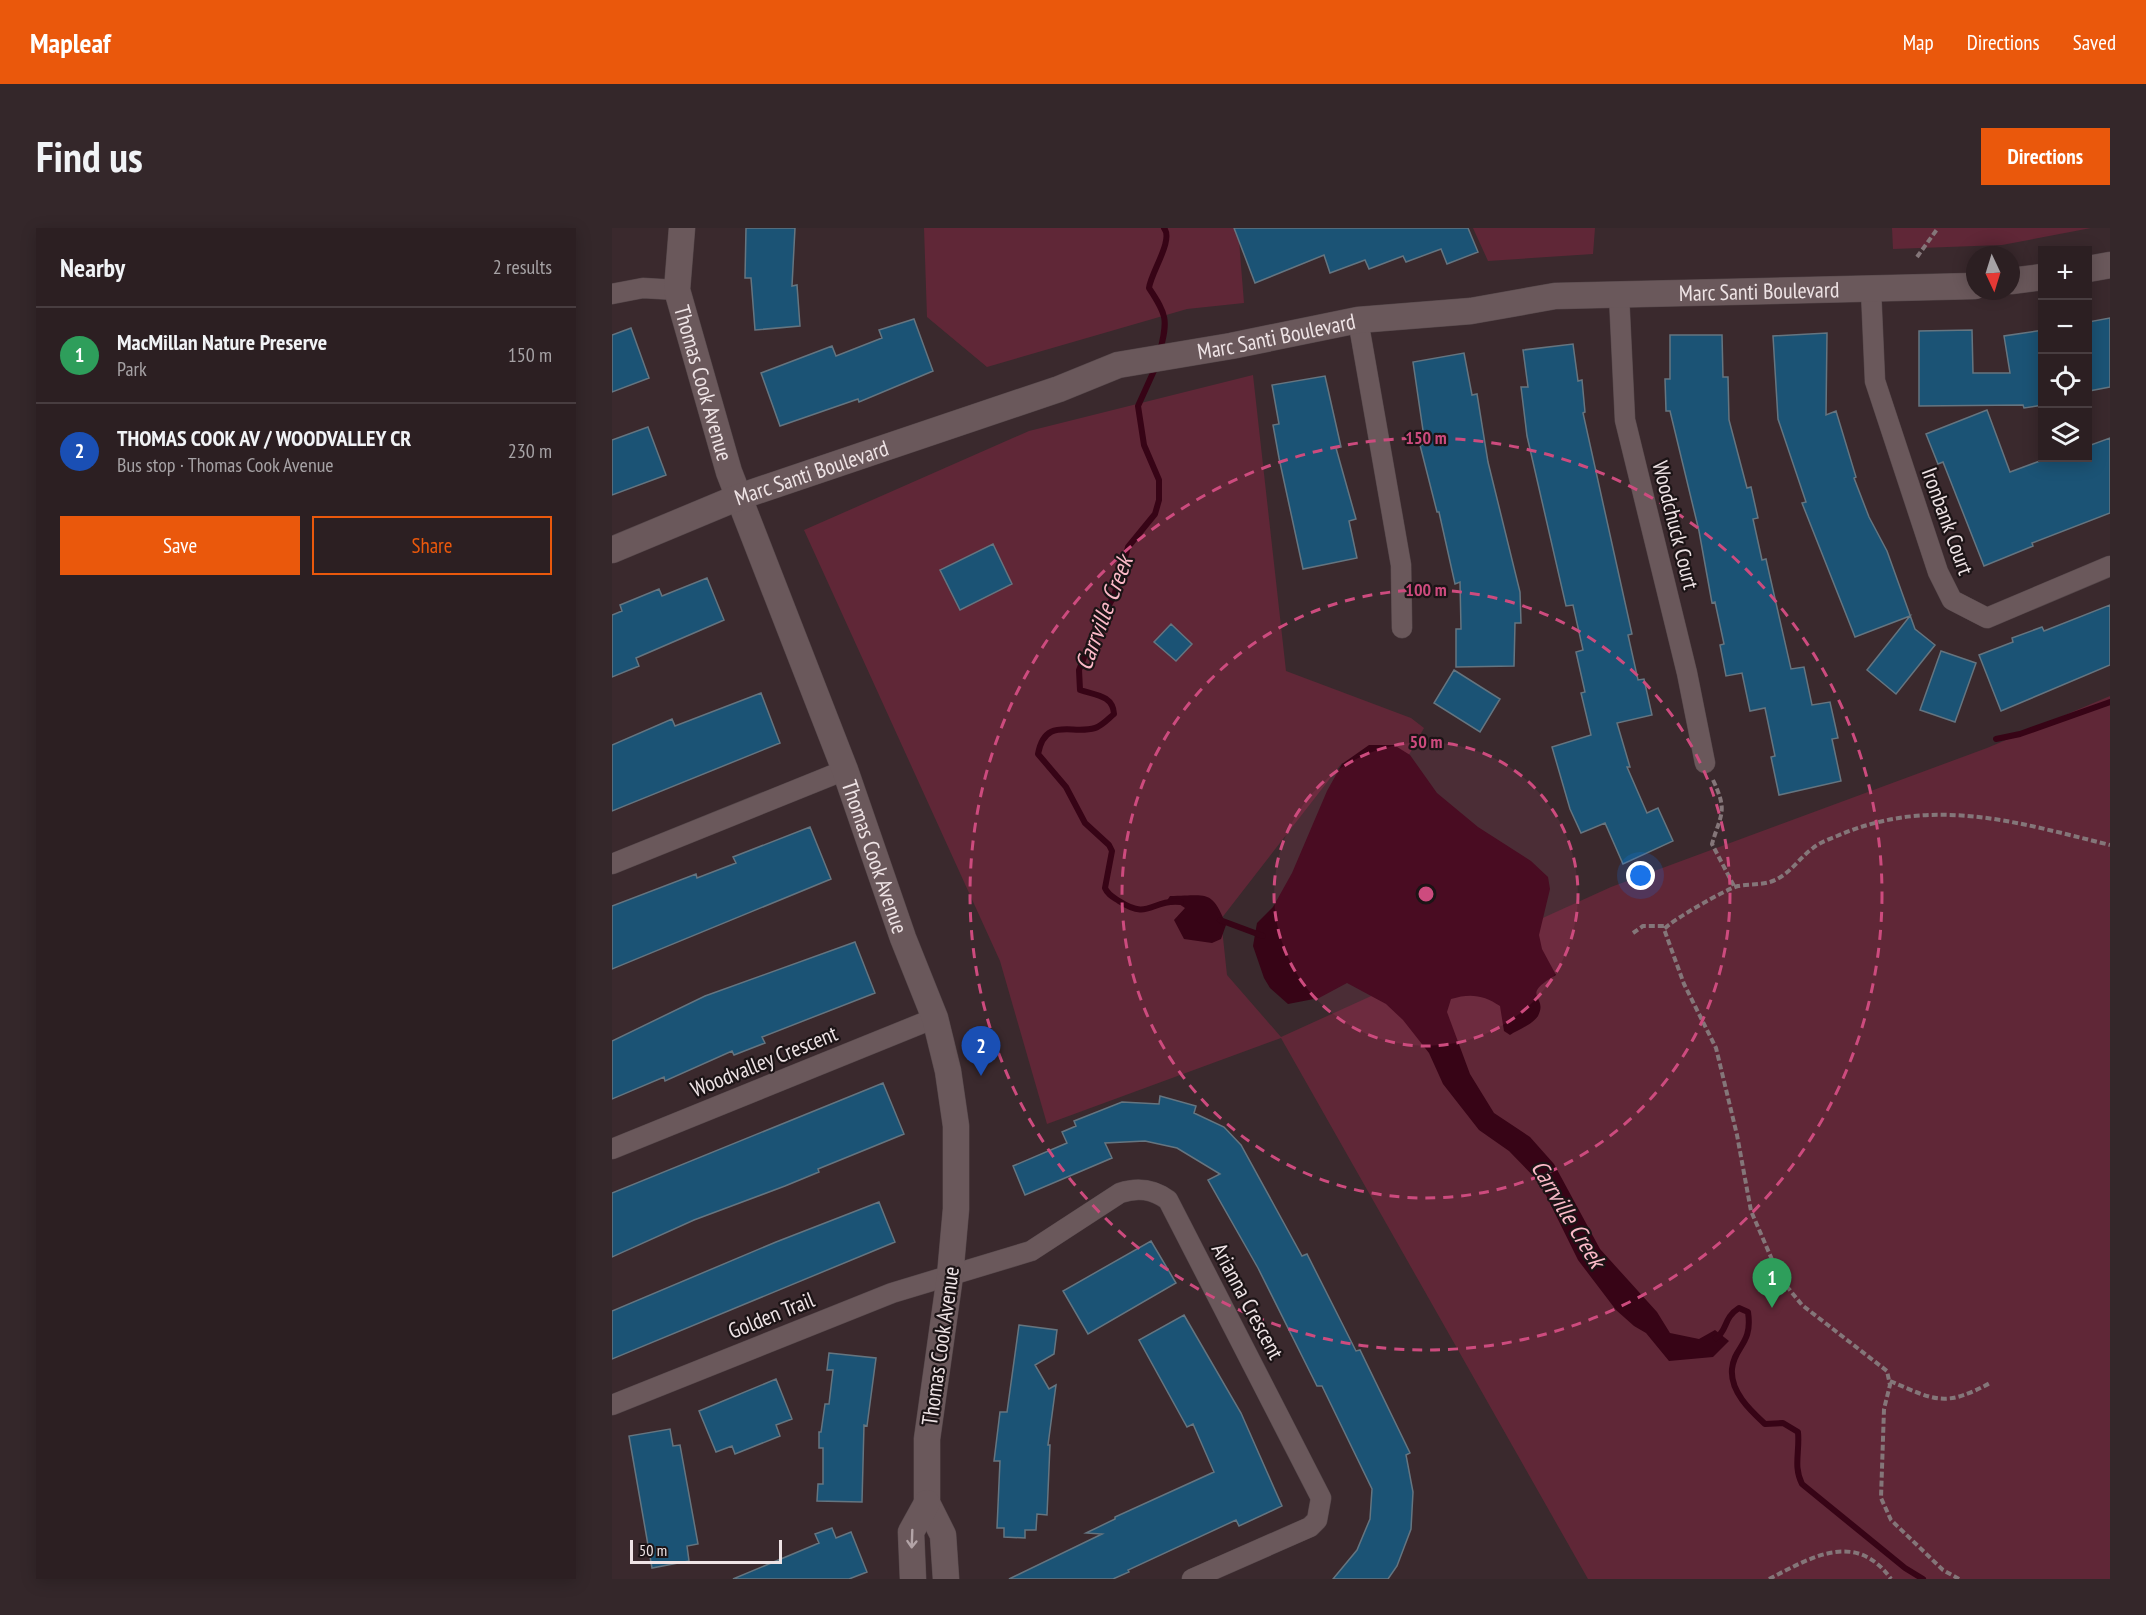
<!DOCTYPE html>
<html lang="en">
<head>
<meta charset="utf-8">
<style>
  :root { --surface:#2c1f22; --page:#34272a; --text:#f1f3f6; --muted:#a6a2a5; --line:#483d40; --accent:#ea580c }
  body { margin:0; font-family:"PT Sans Narrow",sans-serif; background:var(--page); color:var(--text) }
  .controls { position:absolute; right:18px; top:18px; display:grid; overflow:hidden; border-radius:0px; box-shadow:0 3px 15px #0003 }
  .controls button { width:54px; height:54px; display:grid; place-items:center; padding:0; border:0; border-bottom:2px solid var(--line); background:var(--surface); color:var(--text); font:30px sans-serif }
  .compass { position:absolute; left:1354px; top:18px; width:54px; height:54px; border-radius:50%; background:var(--surface); box-shadow:0 3px 15px #0003; rotate:176deg }
  .scale { position:absolute; left:18px; bottom:15px; width:152px; box-sizing:border-box; padding-left:6px; border:3px solid #eee3e5; border-top:0; font-size:16px; line-height:21px; white-space:nowrap; color:#eee3e5; -webkit-text-stroke:4px #1c1416; paint-order:stroke }
  .you { position:absolute; left:1029px; top:648px; width:21px; height:21px; margin:-15px; border:4px solid #fff; border-radius:50%; background:#1a73e8; box-shadow:0 0 0 9px #1a73e833 }
  .badge { display:grid; place-items:center; width:39px; height:39px; border-radius:50%; background:var(--accent); color:#fff; font-size:20px; font-weight:700 }
  .pin { position:absolute; translate:-50% -50px; filter:drop-shadow(0 2px 3px #0008) }
  .pin::after { content:''; position:absolute; top:32px; width:21px; height:18px; background:inherit; clip-path:polygon(0 0,100% 0,50% 100%) }
  .list { margin:0; padding:0; list-style:none }
  h2 { display:flex; justify-content:space-between; align-items:center; height:78px; margin:0; padding:0 24px; font-size:26px }
  h2 small { font-size:20px; font-weight:400; color:var(--muted) }
  .list li { display:grid; grid-template-columns:39px 1fr auto; gap:18px; align-items:center; box-sizing:border-box; height:96px; padding:0 24px; border-top:2px solid var(--line) }
  .list b { display:block; font-size:22px; white-space:nowrap }
  .list p { margin:0; font-size:20px; white-space:nowrap; color:var(--muted) }
  .list em { font-size:20px; font-style:normal; color:var(--muted) }
  .actions { display:flex; gap:12px; padding:18px 24px }
  .actions a { flex:1; padding:14px 0; border:2px solid var(--accent); border-radius:0px; text-align:center; font-size:21px; color:var(--accent) }
  .actions .main { background:var(--accent); color:#fff }
  .icon { flex:none; width:33px; height:33px; fill:none; stroke:currentColor; stroke-width:2; stroke-linecap:round; stroke-linejoin:round }
  .map { position:relative; flex:none; width:1498px; height:1351px; overflow:hidden; border-radius:0px }
  header { display:flex; align-items:center; gap:36px; box-sizing:border-box; height:84px; padding:0 30px; background:var(--accent); color:#fff }
  header strong { font-size:28px }
  nav { display:flex; gap:33px; margin-inline-start:auto; font-size:21px }
  .intro { display:flex; align-items:center; justify-content:space-between; box-sizing:border-box; height:144px; padding:0 36px }
  h1 { margin:0; font-size:42px }
  .button { padding:15px 27px; border-radius:0px; background:var(--accent); color:#fff; font-size:21px; font-weight:700 }
  main { display:flex; gap:36px; padding:0 36px }
  aside { flex:1; background:var(--surface); border-radius:0px; box-shadow:0 3px 15px #0003 }
  .map>svg:first-child { display:block }
  .green { fill:#602737 }
  .water { fill:#370416 }
  .lines { fill:none; stroke-linecap:round; stroke-linejoin:round }
  .stream { stroke:#370416; stroke-width:6 }
  .building { fill:#1b5375; stroke:#657580; stroke-width:1.5 }
  .minor-casing { stroke:#56484b; stroke-width:21 }
  .tertiary-casing { stroke:#56484b; stroke-width:27 }
  .path { stroke:#847679; stroke-width:4; stroke-dasharray:6 3; stroke-linecap:butt }
  .minor { stroke:#6a585b; stroke-width:20 }
  .tertiary { stroke:#6a585b; stroke-width:26 }
  .oneway { stroke:#b3a4a7 }
  .ring { fill:none; stroke:#cd4b7e; stroke-width:3; stroke-dasharray:10 8 }
  .labels { text-anchor:middle; stroke-width:4.5; stroke-linejoin:round; paint-order:stroke }
  .street-label { font-size:22px; fill:#eee3e5; stroke:#1c1416 }
  .water-label { font-size:24px; font-style:italic; fill:#fcbac8; stroke:#1c1416 }
  .centre { fill:#cd4b7e; stroke:#1c1416; stroke-width:3 }
  .ring-label { font-size:18px; text-anchor:middle; font-weight:bold; fill:#cd4b7e; stroke:#1c1416; stroke-width:4.5; stroke-linejoin:round; paint-order:stroke }
</style>
</head>
<body>
<header>
<strong>Mapleaf</strong>
<nav><a>Map</a><a>Directions</a><a>Saved</a></nav>
</header>
<div class="intro"><h1>Find us</h1><a class="button">Directions</a></div>
<main>
<aside>
<h2>Nearby<small>2 results</small></h2>
<ul class="list">
<li><span class="badge" style="background:#2e9e5b">1</span><div><b>MacMillan Nature Preserve</b><p>Park</p></div><em>150 m</em></li>
<li><span class="badge" style="background:#1a4fb4">2</span><div><b>THOMAS COOK AV / WOODVALLEY CR</b><p>Bus stop · Thomas Cook Avenue</p></div><em>230 m</em></li>
</ul>
<div class="actions"><a class="main">Save</a><a>Share</a></div>
</aside>
<div class="map">
<svg width="1498" height="1351" viewBox="0 0 1498 1351">
  <rect width="100%" height="100%" fill="#3a292d"/>
  <!-- green -->
  <path class="green" d="M 312,0 L 626,0 L 632,75 L 575,81 L 375,139 L 315,89 Z
    M 861,0 L 983,0 L 981,26 L 876,33 Z
    M 1280,0 L 1479,0 L 1390,17 L 1281,21 Z
    M 641,147 L 674,443 L 799,490 L 812,500 L 785,548 L 730,535 L 609,691 L 615,747 L 669,809 L 999,659 L 1375,520 L 1498,468 L 1498,1351 L 976,1351 L 669,810 L 435,896 L 388,733 L 192,302 L 417,203 Z"/>
  <!-- water -->
  <path class="water" d="M 757,517 L 782,517 L 798,527 L 825,565 L 866,599 L 919,633 L 936,649 L 938,661 L 927,707 L 930,721 L 944,747 C 906,769 937,767 926,788 C 921,796 906,802 898,807 L 892,803 L 888,778 C 872,767 858,765 839,771 L 835,784 L 858,846 L 882,885 L 918,909 L 942,936 L 988,1021 L 1045,1084 L 1058,1105 L 1087,1111 L 1103,1102 L 1117,1113 L 1101,1129 L 1057,1133 L 1034,1105 L 1022,1098 L 1004,1082 L 966,1032 L 928,955 L 897,923 L 867,902 L 831,856 L 817,825 L 791,792 L 774,776 L 735,755 L 707,770 L 676,776 L 658,760 L 652,750 L 641,718 L 645,695 L 661,679 L 680,645 L 715,563 L 730,536 Z
    M 558,668 C 594,668 600,660 614,697 L 609,711 L 600,715 L 572,711 L 562,692 L 573,680 L 564,674 L 554,674 Z"/>
  <g class="lines">
    <!-- stream -->
    <path class="stream" d="M 548,123 C 556,92 555,87 537,60 C 539,44 562,12 552,0
      M 545,136 L 526,178 L 532,217 L 547,252 L 547,272 L 543,286 L 516,319 L 502,368 L 483,402 L 467,442 L 468,462 C 483,467 501,467 502,486 C 496,491 490,498 483,500 C 460,507 433,488 426,526 L 454,559 L 473,595 L 497,617 L 500,623 L 493,660 C 496,667 501,669 507,673 C 538,693 538,671 569,674
      M 1384,511 L 1408,506 L 1498,474
      M 608,692 L 651,708
      M 1104,1110 C 1116,1102 1111,1090 1127,1080 L 1136,1084 C 1141,1117 1122,1118 1120,1141 C 1118,1164 1139,1183 1153,1196 L 1171,1195 L 1186,1204 C 1188,1224 1181,1238 1190,1256 L 1293,1340 L 1311,1351"/>
  </g>
  <!-- building -->
  <path class="building" d="M 134,0 L 183,0 L 180,58 L 185,57 L 188,98 L 143,102 L 139,50 L 133,50 Z
    M 622,0 L 856,0 L 866,24 L 835,36 L 829,21 L 794,34 L 791,28 L 757,41 L 753,32 L 718,45 L 712,27 L 643,55 Z
    M 1498,90 L 1498,159 L 1477,163 L 1476,94 Z
    M 302,91 L 321,143 L 247,174 L 246,171 L 168,198 L 149,145 L 220,118 L 224,128 L 270,110 L 267,102 Z
    M 19,100 L 37,150 L 0,164 L 0,107 Z
    M 1360,102 L 1361,145 L 1398,145 L 1392,108 L 1431,102 L 1431,177 L 1412,180 L 1411,177 L 1307,178 L 1307,103 Z
    M 1215,105 L 1214,187 L 1224,183 L 1244,249 L 1242,250 L 1257,289 L 1275,323 L 1303,401 L 1323,417 L 1284,466 L 1255,442 L 1298,388 L 1243,409 L 1190,275 L 1194,274 L 1166,191 L 1161,108 Z
    M 1058,107 L 1110,107 L 1111,149 L 1116,149 L 1117,192 L 1135,260 L 1139,259 L 1146,290 L 1141,291 L 1150,332 L 1154,331 L 1179,441 L 1192,439 L 1200,477 L 1218,474 L 1226,510 L 1220,511 L 1229,553 L 1167,567 L 1159,529 L 1163,528 L 1153,480 L 1138,483 L 1130,445 L 1114,448 L 1108,417 L 1112,416 L 1103,374 L 1100,375 L 1087,303 L 1058,183 L 1054,183 L 1053,151 L 1058,151 Z
    M 961,116 L 966,153 L 970,152 L 973,184 L 971,185 L 1020,406 L 1016,407 L 1026,452 L 1032,451 L 1040,487 L 1005,495 L 1018,539 L 1015,539 L 1035,585 L 1046,580 L 1061,613 L 1011,636 L 993,595 L 969,605 L 958,581 L 940,519 L 979,507 L 969,465 L 973,464 L 964,424 L 971,422 L 961,377 L 954,378 L 915,208 L 909,159 L 916,159 L 911,122 Z
    M 852,125 L 860,167 L 865,166 L 876,234 L 908,364 L 909,395 L 903,395 L 902,438 L 844,439 L 844,401 L 849,401 L 848,354 L 843,356 L 827,284 L 825,284 L 808,217 L 813,216 L 801,134 Z
    M 713,148 L 729,219 L 724,220 L 744,291 L 737,293 L 745,330 L 691,341 L 667,230 L 661,197 L 667,196 L 660,157 Z
    M 1375,182 L 1398,244 L 1436,230 L 1476,230 L 1476,218 L 1498,210 L 1498,285 L 1420,315 L 1421,318 L 1372,338 L 1331,234 L 1326,236 L 1314,206 Z
    M 36,199 L 54,247 L 0,267 L 0,212 Z
    M 381,316 L 400,356 L 348,382 L 328,342 Z
    M 95,350 L 112,392 L 24,430 L 27,438 L 0,449 L 0,387 L 10,383 L 8,377 L 47,361 L 50,368 Z
    M 1498,377 L 1498,437 L 1389,483 L 1367,427 L 1401,414 L 1400,410 L 1430,399 L 1432,403 Z
    M 559,396 L 580,416 L 564,433 L 542,414 Z
    M 1329,423 L 1364,435 L 1343,494 L 1308,482 Z
    M 842,442 L 888,471 L 868,504 L 822,475 Z
    M 149,465 L 168,515 L 0,583 L 0,517 L 60,491 L 63,498 Z
    M 198,599 L 219,651 L 0,741 L 0,678 L 84,646 L 85,650 L 124,635 L 121,629 Z
    M 243,714 L 263,765 L 150,809 L 153,815 L 122,827 L 120,823 L 53,853 L 52,849 L 0,871 L 0,813 L 93,768 Z
    M 271,855 L 292,906 L 206,941 L 207,944 L 173,958 L 82,992 L 0,1029 L 0,965 Z
    M 548,868 L 584,878 L 582,885 L 612,899 L 629,917 L 690,1028 L 695,1026 L 744,1123 L 748,1122 L 798,1225 L 794,1227 L 801,1264 L 799,1301 L 785,1338 L 776,1351 L 721,1351 L 745,1322 L 758,1291 L 760,1261 L 710,1158 L 705,1158 L 646,1040 L 596,952 L 608,946 L 565,920 L 533,913 L 493,915 L 500,930 L 413,967 L 401,938 L 455,915 L 450,904 L 464,898 L 462,893 L 510,874 L 547,876 Z
    M 267,974 L 283,1014 L 0,1131 L 0,1083 L 164,1014 Z
    M 539,1013 L 564,1055 L 476,1106 L 451,1063 Z
    M 572,1087 L 629,1185 L 670,1278 L 627,1298 L 624,1292 L 516,1342 L 517,1344 L 501,1351 L 397,1351 L 490,1306 L 474,1305 L 503,1291 L 503,1289 L 602,1244 L 581,1196 L 575,1199 L 527,1112 Z
    M 407,1097 L 445,1102 L 442,1126 L 423,1137 L 437,1161 L 444,1157 L 436,1217 L 438,1217 L 435,1287 L 425,1286 L 424,1302 L 413,1302 L 413,1310 L 392,1309 L 392,1300 L 385,1300 L 388,1233 L 382,1233 L 388,1184 L 395,1184 Z
    M 217,1125 L 264,1130 L 255,1198 L 252,1197 L 250,1274 L 205,1273 L 206,1256 L 211,1256 L 211,1220 L 207,1220 L 207,1204 L 209,1204 L 213,1176 L 217,1176 L 221,1142 L 215,1142 Z
    M 164,1151 L 180,1191 L 164,1197 L 168,1208 L 123,1226 L 120,1218 L 104,1224 L 87,1183 Z
    M 58,1201 L 61,1218 L 68,1217 L 86,1316 L 75,1318 L 77,1333 L 40,1340 L 17,1208 Z
    M 220,1300 L 224,1310 L 239,1304 L 255,1344 L 237,1351 L 121,1351 L 207,1315 L 203,1306 Z"/>
  <g class="lines">
    <defs>
      <path id="minor" d="M 1259,62 L 1263,153 L 1326,344 L 1340,372 L 1375,390 L 1498,338
        M 0,66 L 31,60 L 65,62
        M 1007,67 L 1013,192 L 1075,445 L 1093,535
        M 746,92 L 789,337 L 790,400
        M 0,636 L 233,542
        M 0,921 L 323,790
        M 0,1177 L 280,1065 L 419,1023 L 508,965 C 526,959 541,961 556,972 L 709,1270 L 705,1292 L 698,1299 L 580,1351"/>
      <g id="tertiary">
        <path id="s1" d="M 70,0 L 65,62 L 117,244 L 233,542 L 291,710 L 323,790 L 336,843 L 344,898 L 344,981 L 338,1048 L 315,1211 L 315,1275 L 331,1307 L 334,1351"/>
        <path d="M 1476,41 L 1498,37"/>
        <path d="M 1399,53 L 1430,49"/>
        <path id="s2" d="M 0,322 L 127,269 L 447,161 L 506,137 L 619,118 L 746,92 L 859,83 L 943,68 L 1363,58"/>
        <path d="M 301,1351 L 299,1304 L 315,1275"/>
      </g>
    </defs>
    <!-- minor casing -->
    <use href="#minor" class="minor-casing"/>
    <!-- tertiary casing -->
    <use href="#tertiary" class="tertiary-casing"/>
    <!-- path -->
    <path class="path" d="M 1305,29 L 1326,0
      M 1101,552 C 1116,584 1109,585 1100,616 L 1123,660
      M 1021,705 L 1031,698 L 1054,698
      M 1278,1153 C 1323,1172 1332,1180 1378,1155
      M 1157,1351 C 1200,1329 1244,1302 1279,1351
      M 1347,1351 L 1331,1342 L 1279,1292 L 1269,1270 L 1272,1181 L 1278,1157 L 1275,1143 L 1190,1077 L 1168,1050 L 1139,983 L 1125,907 L 1104,820 L 1072,756 L 1052,701 C 1062,691 1112,662 1126,658 C 1137,656 1148,657 1158,654 C 1177,648 1186,631 1201,620 C 1207,615 1217,611 1225,608 C 1320,567 1404,594 1498,617"/>
    <!-- minor -->
    <use href="#minor" class="minor"/>
    <!-- tertiary -->
    <use href="#tertiary" class="tertiary"/>
  </g>
  <!-- one-way arrows -->
  <defs><path id="oneway-shaft" d="M-6 0H5M1.5-3L5.5 0L1.5 3" fill="none" stroke-width="1.6" stroke-linecap="round" stroke-linejoin="round" transform="scale(1.5)"/></defs>
  <use class="oneway" href="#oneway-shaft" transform="translate(300 1311) rotate(92)"/>
  <!-- distance rings -->
  <circle cx="814" cy="666" r="152" fill="#cd4b7e" fill-opacity=".12"/>
  <g class="ring">
    <circle cx="814" cy="666" r="152"/>
    <circle cx="814" cy="666" r="304"/>
    <circle cx="814" cy="666" r="456"/>
  </g>
  <g class="labels">
    <!-- street labels -->
    <g class="street-label">
      <text dy="8" stroke="none"><textPath href="#s2" startOffset="1186">Marc Santi Boulevard</textPath></text>
      <text dy="8" stroke="none"><textPath href="#s2" startOffset="700">Marc Santi Boulevard</textPath></text>
      <text dy="8" stroke="none"><textPath href="#s1" startOffset="159">Thomas Cook Avenue</textPath></text>
      <text dy="8" stroke="none"><textPath href="#s2" startOffset="214">Marc Santi Boulevard</textPath></text>
      <text transform="translate(1336 293) rotate(70)" y="8">Ironbank Court</text>
      <text transform="translate(1064 297) rotate(76)" y="8">Woodchuck Court</text>
      <text dy="8" stroke="none"><textPath href="#s1" startOffset="663">Thomas Cook Avenue</textPath></text>
      <text transform="translate(152 833) rotate(-22)" y="8">Woodvalley Crescent</text>
      <text transform="translate(636 1073) rotate(62)" y="8">Arianna Crescent</text>
      <text transform="translate(159 1087) rotate(-22)" y="8">Golden Trail</text>
      <text transform="translate(328 1118) rotate(-82)" y="8">Thomas Cook Avenue</text>
    </g>
    <!-- water labels -->
    <g class="water-label">
      <text transform="translate(492 385) rotate(-69)" y="8">Carrville Creek</text>
      <text transform="translate(956 986) rotate(59)" y="8">Carrville Creek</text>
    </g>
  </g>
  <circle cx="814" cy="666" r="9" class="centre"/>
  <g class="ring-label">
    <text x="814" y="216">150 m</text>
    <text x="814" y="368">100 m</text>
    <text x="814" y="520">50 m</text>
  </g>
</svg>
<div class="controls">
<button>+</button>
<button>−</button>
<button><svg class="icon" aria-label="locate" viewBox="0 0 24 24"><circle cx="12" cy="12" r="6"/><path d="M12 2v4M12 18v4M2 12h4M18 12h4"/></svg></button>
<button><svg class="icon" aria-label="layers" viewBox="0 0 24 24"><path d="M12 4l9 5-9 5-9-5zM3 14l9 5 9-5"/></svg></button>
</div>
<svg class="compass" viewBox="-18 -18 36 36"><path d="M0-13l5 13h-10z" fill="#e53935"/><path d="M0 13l5-13h-10z" fill="#a6a2a5"/></svg>
<div class="scale">50 m</div>
<div class="you"></div>
<div class="pin badge" style="left:1160px;top:1080px;background:#2e9e5b">1</div>
<div class="pin badge" style="left:369px;top:848px;background:#1a4fb4">2</div>
</div>
</main>
</body>
</html>
